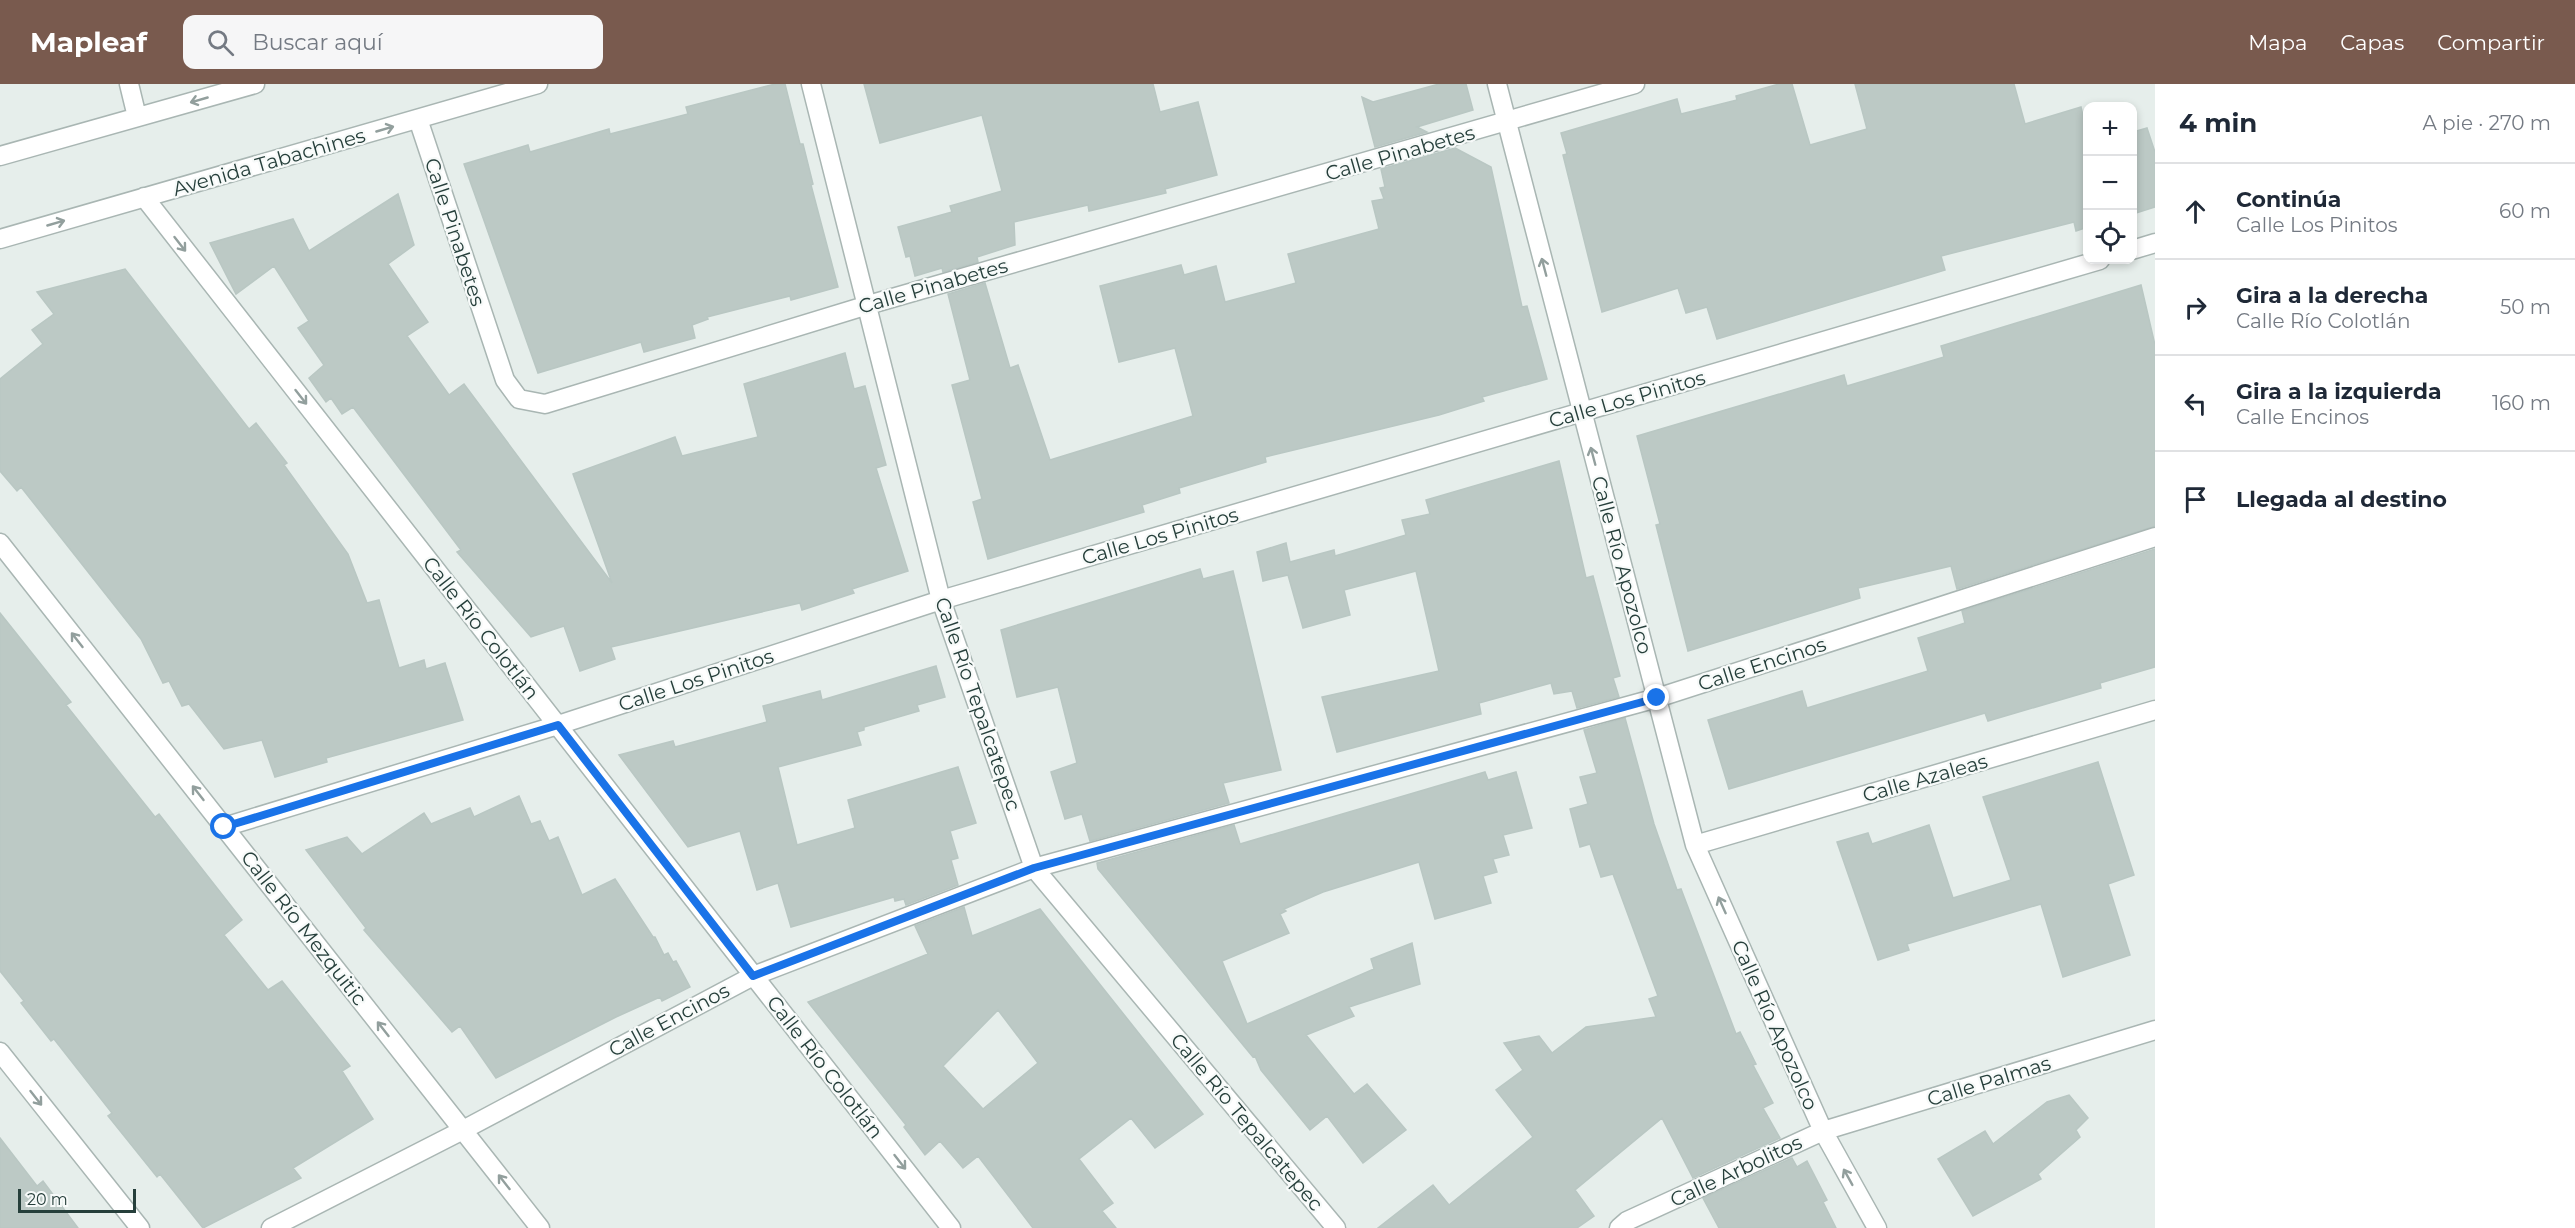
<!DOCTYPE html>
<html lang="es">
<head>
<meta charset="utf-8">
<style>
  :root { --surface:#fff; --page:#f6f6f7; --text:#1f2937; --muted:#747a83; --line:#e0e1e3; --accent:#795a4e }
  body { margin:0; font-family:Montserrat,sans-serif; background:var(--page); color:var(--text) }
  .controls { position:absolute; right:18px; top:18px; display:grid; overflow:hidden; border-radius:12px; box-shadow:0 3px 9px #0003 }
  .controls button { width:54px; height:54px; display:grid; place-items:center; padding:0; border:0; border-bottom:2px solid var(--line); background:var(--surface); color:var(--text); font:30px sans-serif }
  .scale { position:absolute; left:18px; bottom:15px; width:118px; box-sizing:border-box; padding-left:6px; border:3px solid #263f3b; border-top:0; font-size:16px; line-height:21px; white-space:nowrap; color:#263f3b; -webkit-text-stroke:4px #f7faf9; paint-order:stroke }
  .stop { position:absolute; width:18px; height:18px; margin:-14px; border:4px solid #1a73e8; border-radius:50%; background:#fff }
  .stop.end { background:#1a73e8; border-color:#fff; box-shadow:0 2px 6px #0008 }
  .list { margin:0; padding:0; list-style:none }
  h2 { display:flex; justify-content:space-between; align-items:center; height:78px; margin:0; padding:0 24px; font-size:26px }
  h2 small { font-size:20px; font-weight:400; color:var(--muted) }
  .list li { display:grid; grid-template-columns:39px 1fr auto; gap:18px; align-items:center; box-sizing:border-box; height:96px; padding:0 24px; border-top:2px solid var(--line) }
  .list b { display:block; font-size:22px; white-space:nowrap }
  .list p { margin:0; font-size:20px; white-space:nowrap; color:var(--muted) }
  .list em { font-size:20px; font-style:normal; color:var(--muted) }
  .icon { flex:none; width:33px; height:33px; fill:none; stroke:currentColor; stroke-width:2; stroke-linecap:round; stroke-linejoin:round }
  .map { position:relative; flex:none; width:2155px; height:1144px; overflow:hidden }
  header { display:flex; align-items:center; gap:36px; box-sizing:border-box; height:84px; padding:0 30px; background:var(--accent); color:#fff }
  header strong { font-size:28px }
  nav { display:flex; gap:33px; margin-inline-start:auto; font-size:21px }
  .search { width:420px; height:54px; background:var(--page); display:flex; align-items:center; gap:15px; box-sizing:border-box; padding:0 21px; border-radius:12px; color:var(--muted); font-size:22px }
  main { display:flex }
  aside { flex:1; background:var(--surface) }
  .map>svg:first-child { display:block }
  .building { fill:#bcc9c5; stroke:#b9c7c3; stroke-width:1.5; fill-rule:evenodd }
  .lines { fill:none; stroke-linecap:round; stroke-linejoin:round }
  .minor-casing { stroke:#a9b6b3; stroke-width:21 }
  .minor { stroke:#fff; stroke-width:18 }
  .oneway { stroke:#929f9d }
  .route { stroke:#1a73e8; stroke-width:8 }
  .labels { text-anchor:middle; stroke-width:4.5; stroke-linejoin:round; paint-order:stroke }
  .street-label { font-size:20px; fill:#263f3b; stroke:#f7faf9 }
</style>
</head>
<body>
<header>
<strong>Mapleaf</strong>
<div class="search"><svg class="icon" aria-label="search" viewBox="0 0 24 24"><circle cx="10" cy="10" r="6"/><path d="M15 15l6 6"/></svg>Buscar aquí</div>
<nav><a>Mapa</a><a>Capas</a><a>Compartir</a></nav>
</header>
<main>
<div class="map">
<svg width="2155" height="1144" viewBox="0 0 2155 1144">
  <rect width="100%" height="100%" fill="#e6eeeb"/>
  <!-- building -->
  <path class="building" d="M 775,0 L 785,0 L 800,60 L 803,60 L 813,100 L 811,101 L 838,203 L 791,216 L 790,212 L 707,233 L 708,235 L 692,241 L 695,254 L 644,268 L 641,258 L 538,289 L 464,80 L 528,61 L 530,68 L 609,45 L 610,50 L 688,30 L 686,23 Z
    M 864,0 L 1153,0 L 1160,28 L 1198,18 L 1217,91 L 1165,105 L 1166,109 L 1089,127 L 1088,121 L 1014,138 L 1015,161 L 977,173 L 978,178 L 943,188 L 942,184 L 915,192 L 910,172 L 906,173 L 898,143 L 952,128 L 950,122 L 1002,107 L 982,31 L 880,59 Z
    M 1439,0 L 1466,0 L 1473,26 L 1417,43 L 1427,48 L 1375,63 L 1362,13 L 1373,18 Z
    M 1779,0 L 1792,0 L 1810,61 L 1867,45 L 1855,0 L 2014,0 L 2025,40 L 2081,23 L 2088,53 L 2088,143 L 2076,147 L 2074,138 L 1941,172 L 1945,186 L 1717,255 L 1707,223 L 1686,229 L 1678,204 L 1602,228 L 1563,71 L 1567,70 L 1561,49 L 1677,15 L 1681,30 L 1737,16 L 1736,12 Z
    M 2147,44 L 2155,68 L 2155,123 L 2133,130 L 2133,48 Z
    M 1455,64 L 1491,83 L 1522,223 L 1527,222 L 1547,295 L 1482,313 L 1484,317 L 1439,331 L 1265,373 L 1266,378 L 1179,404 L 1180,409 L 1142,421 L 1144,428 L 988,475 L 973,418 L 982,415 L 952,301 L 970,296 L 948,210 L 985,199 L 1010,284 L 1018,281 L 1050,376 L 1193,332 L 1175,264 L 1119,278 L 1100,202 L 1181,181 L 1184,191 L 1216,182 L 1225,218 L 1296,199 L 1288,170 L 1379,145 L 1372,117 L 1384,115 L 1380,104 L 1385,103 L 1381,85 Z
    M 398,110 L 414,161 L 388,180 L 428,238 L 407,252 L 449,311 L 464,300 L 612,499 L 573,390 L 675,353 L 682,372 L 758,353 L 744,300 L 845,269 L 854,305 L 865,302 L 886,381 L 876,384 L 908,487 L 852,505 L 854,509 L 802,526 L 800,519 L 611,563 L 615,575 L 580,587 L 564,542 L 531,553 L 457,468 L 461,466 L 353,323 L 342,330 L 331,314 L 326,318 L 309,294 L 324,281 L 298,244 L 309,237 L 274,182 L 236,210 L 210,159 L 293,135 L 309,167 Z
    M 125,185 L 249,345 L 256,339 L 287,379 L 284,381 L 348,470 L 367,519 L 379,516 L 399,584 L 424,576 L 426,585 L 445,579 L 463,636 L 326,674 L 327,678 L 275,693 L 262,656 L 224,665 L 189,620 L 182,622 L 169,597 L 163,599 L 141,555 L 21,403 L 17,407 L 0,387 L 0,295 L 43,260 L 32,246 L 54,230 L 37,208 Z
    M 2141,201 L 2155,261 L 2155,442 L 1957,505 L 1951,482 L 1858,504 L 1860,514 L 1688,567 L 1656,441 L 1660,440 L 1637,352 L 1844,291 L 1847,302 L 1944,273 L 1941,262 Z
    M 1559,377 L 1586,494 L 1593,492 L 1620,592 L 1613,594 L 1619,613 L 1577,624 L 1572,607 L 1554,610 L 1551,599 L 1479,619 L 1481,630 L 1337,668 L 1322,613 L 1439,587 L 1416,487 L 1344,506 L 1350,531 L 1303,544 L 1288,491 L 1263,497 L 1257,468 L 1286,459 L 1290,478 L 1334,466 L 1335,472 L 1406,451 L 1402,436 L 1430,430 L 1426,416 Z
    M 2155,465 L 2155,583 L 2100,599 L 2101,604 L 1988,637 L 1985,629 L 1729,705 L 1708,636 L 1802,607 L 1807,624 L 1928,587 L 1918,554 L 1965,539 L 1962,527 Z
    M 1200,485 L 1203,495 L 1233,487 L 1281,686 L 1223,699 L 1229,719 L 1090,757 L 1082,730 L 1065,735 L 1051,688 L 1077,679 L 1058,603 L 1017,613 L 1001,546 Z
    M 0,529 L 71,618 L 66,621 L 155,733 L 159,730 L 242,836 L 224,851 L 268,906 L 282,897 L 350,982 L 342,987 L 373,1035 L 293,1084 L 301,1094 L 203,1144 L 160,1090 L 157,1093 L 108,1032 L 112,1029 L 54,955 L 51,957 L 21,919 L 24,917 L 0,887 Z
    M 936,582 L 945,613 L 917,621 L 919,627 L 864,643 L 864,646 L 857,648 L 861,661 L 778,683 L 797,761 L 855,744 L 848,716 L 958,683 L 976,739 L 950,747 L 958,774 L 951,776 L 958,801 L 906,821 L 904,815 L 895,817 L 894,813 L 791,843 L 778,799 L 757,806 L 740,747 L 688,763 L 619,671 L 673,657 L 675,663 L 767,638 L 763,622 L 820,607 L 822,616 Z
    M 1625,634 L 1654,740 L 1677,806 L 1681,805 L 1736,950 L 1740,948 L 1756,980 L 1753,981 L 1773,1019 L 1763,1024 L 1780,1054 L 1693,1094 L 1662,1034 L 1575,1106 L 1594,1132 L 1577,1144 L 1378,1144 L 1433,1101 L 1449,1121 L 1533,1053 L 1496,1006 L 1523,986 L 1504,959 L 1539,952 L 1552,969 L 1586,943 L 1656,933 L 1649,915 L 1658,912 L 1613,790 L 1601,793 L 1590,760 L 1580,763 L 1570,725 L 1588,720 L 1580,693 L 1597,689 L 1584,646 Z
    M 2098,678 L 2134,791 L 2108,800 L 2130,871 L 2063,893 L 2041,820 L 1907,860 L 1909,866 L 1878,876 L 1837,758 L 1868,749 L 1872,760 L 1929,741 L 1953,814 L 2011,796 L 1983,713 Z
    M 1485,688 L 1488,696 L 1516,688 L 1532,744 L 1503,751 L 1509,771 L 1493,775 L 1497,788 L 1483,792 L 1491,819 L 1435,835 L 1419,778 L 1323,808 L 1284,825 L 1286,827 L 1280,830 L 1289,849 L 1222,877 L 1247,940 L 1374,885 L 1371,875 L 1412,859 L 1420,900 L 1349,923 L 1354,932 L 1306,951 L 1354,1010 L 1367,1000 L 1406,1046 L 1363,1079 L 1327,1032 L 1310,1046 L 1261,986 L 1255,972 L 1253,973 L 1098,785 L 1097,779 L 1234,741 L 1240,760 Z
    M 519,712 L 531,740 L 540,737 L 549,757 L 558,753 L 582,811 L 615,795 L 653,853 L 655,853 L 664,871 L 668,869 L 673,878 L 676,877 L 690,903 L 662,917 L 660,913 L 616,933 L 496,994 L 460,942 L 452,948 L 364,846 L 366,844 L 306,766 L 347,753 L 362,770 L 424,729 L 431,740 L 470,724 L 474,733 Z
    M 964,823 L 972,852 L 1040,825 L 1203,1030 L 1155,1064 L 1131,1034 L 1079,1075 L 1113,1119 L 1102,1127 L 1116,1144 L 1033,1144 L 978,1072 L 963,1084 L 940,1057 L 925,1071 L 904,1043 L 906,1041 L 808,918 L 928,870 L 915,842 ZM 998,926 L 1038,979 L 983,1025 L 943,982 Z
    M 2069,1011 L 2088,1034 L 2076,1046 L 2080,1053 L 2038,1090 L 2041,1095 L 1973,1132 L 1938,1075 L 1985,1047 L 1993,1060 L 2047,1018 Z
    M 0,1054 L 37,1102 L 43,1097 L 78,1144 L 0,1144 Z
    M 1792,1074 L 1797,1083 L 1807,1077 L 1827,1116 L 1823,1118 L 1836,1144 L 1719,1144 L 1703,1114 Z"/>
  <g class="lines">
    <defs>
      <path id="minor" d="M 129,0 L 137,33
        M 811,0 L 941,516 L 1034,784 L 1336,1144
        M 1497,0 L 1695,761 L 1823,1047 L 1877,1144
        M 418,35 L 505,296 L 519,315 L 545,320 L 868,221 L 1635,0
        M 0,72 L 255,0
        M 144,113 L 951,1144
        M 0,155 L 538,0
        M 2132,166 L 2155,159
        M 0,459 L 540,1144
        M 224,743 L 558,641 L 941,516 L 2100,176
        M 1695,761 L 2155,626
        M 0,968 L 140,1144
        M 271,1144 L 463,1046 L 753,892 L 1034,784 L 1657,614 L 2155,453
        M 1619,1144 L 1627,1137 L 1823,1047 L 2155,946"/>
    </defs>
    <!-- minor casing -->
    <use href="#minor" class="minor-casing"/>
    <!-- minor -->
    <use href="#minor" class="minor"/>
  </g>
  <!-- one-way arrows -->
  <defs><path id="oneway-shaft" d="M-6 0H5M1.5-3L5.5 0L1.5 3" fill="none" stroke-width="1.6" stroke-linecap="round" stroke-linejoin="round" transform="scale(1.5)"/></defs>
  <g class="oneway">
    <use href="#oneway-shaft" transform="translate(199 16) rotate(164)"/>
    <use href="#oneway-shaft" transform="translate(385 45) rotate(-16)"/>
    <use href="#oneway-shaft" transform="translate(56 139) rotate(-16)"/>
    <use href="#oneway-shaft" transform="translate(180 160) rotate(52)"/>
    <use href="#oneway-shaft" transform="translate(1544 183) rotate(-105)"/>
    <use href="#oneway-shaft" transform="translate(301 313) rotate(52)"/>
    <use href="#oneway-shaft" transform="translate(1593 372) rotate(-105)"/>
    <use href="#oneway-shaft" transform="translate(77 556) rotate(-128)"/>
    <use href="#oneway-shaft" transform="translate(198 709) rotate(-128)"/>
    <use href="#oneway-shaft" transform="translate(1722 821) rotate(-114)"/>
    <use href="#oneway-shaft" transform="translate(383 945) rotate(-128)"/>
    <use href="#oneway-shaft" transform="translate(36 1014) rotate(52)"/>
    <use href="#oneway-shaft" transform="translate(900 1078) rotate(52)"/>
    <use href="#oneway-shaft" transform="translate(1848 1093) rotate(-119)"/>
    <use href="#oneway-shaft" transform="translate(504 1098) rotate(-128)"/>
  </g>
  <g class="lines">
    <!-- route -->
    <path class="route" d="M 224,743 L 558,641 L 753,892 L 1034,784 L 1657,614"/>
  </g>
  <g class="labels">
    <!-- street labels -->
    <g class="street-label">
      <text transform="translate(1400 69) rotate(-16)" y="7">Calle Pinabetes</text>
      <text transform="translate(269 78) rotate(-16)" y="7">Avenida Tabachines</text>
      <text transform="translate(455 148) rotate(72)" y="7">Calle Pinabetes</text>
      <text transform="translate(933 202) rotate(-16)" y="7">Calle Pinabetes</text>
      <text transform="translate(1627 315) rotate(-16)" y="7">Calle Los Pinitos</text>
      <text transform="translate(1160 452) rotate(-16)" y="7">Calle Los Pinitos</text>
      <text transform="translate(1622 481) rotate(75)" y="7">Calle Río Apozolco</text>
      <text transform="translate(481 544) rotate(52)" y="7">Calle Río Colotlán</text>
      <text transform="translate(1762 580) rotate(-18)" y="7">Calle Encinos</text>
      <text transform="translate(696 596) rotate(-18)" y="7">Calle Los Pinitos</text>
      <text transform="translate(978 620) rotate(71)" y="7">Calle Río Tepalcatepec</text>
      <text transform="translate(1925 694) rotate(-16)" y="7">Calle Azaleas</text>
      <text transform="translate(304 844) rotate(52)" y="7">Calle Río Mezquitic</text>
      <text transform="translate(669 936) rotate(-28)" y="7">Calle Encinos</text>
      <text transform="translate(1775 941) rotate(66)" y="7">Calle Río Apozolco</text>
      <text transform="translate(825 983) rotate(52)" y="7">Calle Río Colotlán</text>
      <text transform="translate(1989 997) rotate(-17)" y="7">Calle Palmas</text>
      <text transform="translate(1247 1038) rotate(50)" y="7">Calle Río Tepalcatepec</text>
      <text transform="translate(1736 1087) rotate(-25)" y="7">Calle Arbolitos</text>
    </g>
  </g>
</svg>
<div class="controls">
<button>+</button>
<button>−</button>
<button><svg class="icon" aria-label="locate" viewBox="0 0 24 24"><circle cx="12" cy="12" r="6"/><path d="M12 2v4M12 18v4M2 12h4M18 12h4"/></svg></button>
</div>
<div class="scale">20 m</div>
<div class="stop" style="left:224px;top:743px"></div>
<div class="stop end" style="left:1657px;top:614px"></div>
</div>
<aside>
<h2>4 min<small>A pie · 270 m</small></h2>
<ul class="list">
<li><svg class="icon" aria-label="ahead" viewBox="0 0 24 24"><path d="M12 20V5M6 11l6-6 6 6"/></svg><div><b>Continúa</b><p>Calle Los Pinitos</p></div><em>60 m</em></li>
<li><svg class="icon" aria-label="right" viewBox="0 0 24 24"><path d="M7 20v-9h11M14 6l5 5-5 5"/></svg><div><b>Gira a la derecha</b><p>Calle Río Colotlán</p></div><em>50 m</em></li>
<li><svg class="icon" aria-label="left" viewBox="0 0 24 24"><path d="M17 20v-9H6M10 6l-5 5 5 5"/></svg><div><b>Gira a la izquierda</b><p>Calle Encinos</p></div><em>160 m</em></li>
<li><svg class="icon" aria-label="arrive" viewBox="0 0 24 24"><path d="M6 21V4h12l-3 4 3 4H6"/></svg><div><b>Llegada al destino</b></div></li>
</ul>
</aside>
</main>
</body>
</html>
